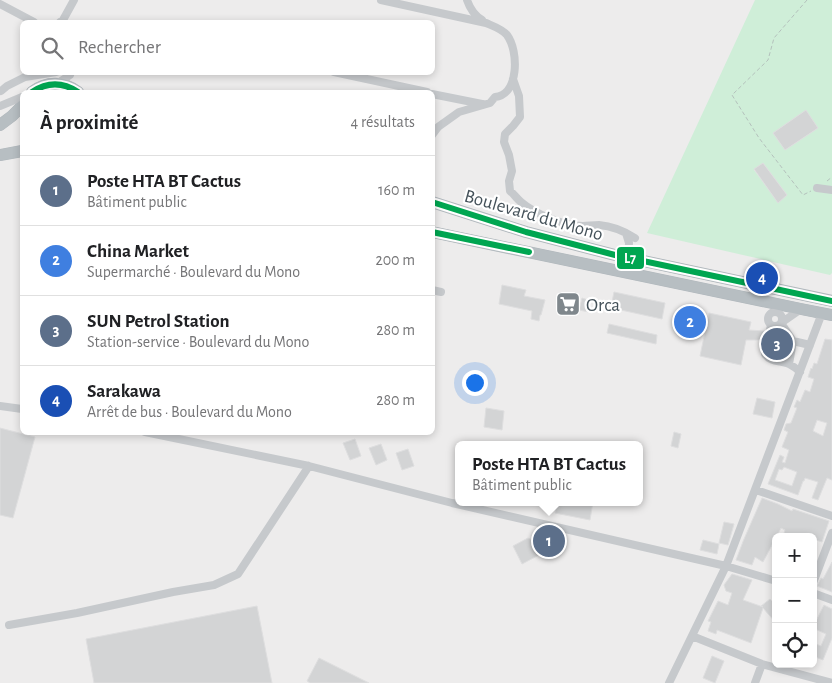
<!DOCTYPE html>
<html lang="fr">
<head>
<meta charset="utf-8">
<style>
  :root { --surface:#fff; --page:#f2f2f2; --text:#202124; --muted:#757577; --line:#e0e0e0; --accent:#7f878c }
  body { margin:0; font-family:"Alegreya Sans",sans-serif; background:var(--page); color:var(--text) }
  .controls { position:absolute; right:15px; bottom:15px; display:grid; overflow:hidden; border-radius:8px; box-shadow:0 2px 8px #0003 }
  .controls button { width:45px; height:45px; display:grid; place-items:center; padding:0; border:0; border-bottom:1px solid var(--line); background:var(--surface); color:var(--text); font:25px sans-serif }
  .you { position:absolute; left:474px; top:382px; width:18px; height:18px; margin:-12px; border:4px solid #fff; border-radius:50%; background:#1a73e8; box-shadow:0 0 0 8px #1a73e833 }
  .badge { display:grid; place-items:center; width:32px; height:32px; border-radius:50%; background:var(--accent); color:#fff; font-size:16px; font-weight:700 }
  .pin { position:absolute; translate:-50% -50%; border:2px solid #fff; box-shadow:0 1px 5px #0006 }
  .popup { position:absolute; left:455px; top:441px; width:188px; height:65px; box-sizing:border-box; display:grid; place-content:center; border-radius:8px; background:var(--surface); filter:drop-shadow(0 1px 4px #0005); font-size:16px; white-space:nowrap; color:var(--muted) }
  .popup b { font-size:19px; color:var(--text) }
  .popup::after { content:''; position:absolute; left:50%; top:100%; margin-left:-10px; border:10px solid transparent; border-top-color:var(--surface) }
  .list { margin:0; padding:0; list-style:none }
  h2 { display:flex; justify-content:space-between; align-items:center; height:65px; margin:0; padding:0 20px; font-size:21px }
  h2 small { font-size:16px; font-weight:400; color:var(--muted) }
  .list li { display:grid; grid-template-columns:32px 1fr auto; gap:15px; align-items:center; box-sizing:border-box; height:70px; padding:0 20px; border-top:1px solid var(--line) }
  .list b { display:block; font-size:19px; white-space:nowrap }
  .list p { margin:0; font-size:16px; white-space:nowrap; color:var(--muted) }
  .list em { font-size:16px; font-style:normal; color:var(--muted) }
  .icon { flex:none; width:28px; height:28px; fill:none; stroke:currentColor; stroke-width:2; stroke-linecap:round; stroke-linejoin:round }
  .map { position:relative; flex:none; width:832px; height:683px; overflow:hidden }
  .search { position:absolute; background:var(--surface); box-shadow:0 2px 8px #0003; left:20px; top:20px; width:415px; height:55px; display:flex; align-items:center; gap:12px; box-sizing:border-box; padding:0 18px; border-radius:8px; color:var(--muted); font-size:19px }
  .panel { position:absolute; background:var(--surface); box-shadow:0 2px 8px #0003; left:20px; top:90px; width:415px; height:345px; border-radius:8px }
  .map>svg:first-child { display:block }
  .green { fill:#cfeed8; fill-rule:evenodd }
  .building { fill:#d3d4d5; stroke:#dededf; fill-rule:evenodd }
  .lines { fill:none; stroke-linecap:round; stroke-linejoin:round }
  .highway-casing { stroke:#b0b7bc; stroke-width:12 }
  .path { stroke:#b4c1bc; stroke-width:1; stroke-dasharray:4 2.5; stroke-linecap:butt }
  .minor { stroke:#c6c9cc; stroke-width:8 }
  .highway { stroke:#b7bec2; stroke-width:11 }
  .bus-1-casing { stroke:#fff; stroke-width:10 }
  .bus-1 { stroke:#00a651; stroke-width:6 }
  .labels { text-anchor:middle; stroke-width:4.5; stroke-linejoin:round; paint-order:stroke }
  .street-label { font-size:19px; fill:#445159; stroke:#fff }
  .poi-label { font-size:19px; fill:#445159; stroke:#fff; text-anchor:start }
  .line-badge { stroke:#fff; stroke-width:2 }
  .badge-label { font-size:14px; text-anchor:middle; font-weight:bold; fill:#fff }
</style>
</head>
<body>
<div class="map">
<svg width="832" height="683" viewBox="0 0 832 683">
  <rect width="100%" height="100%" fill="#edecec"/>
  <!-- green -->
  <path class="green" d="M 755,0 L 832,0 L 832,273 L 830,275 L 647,233 ZM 805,111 L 818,128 L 785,150 L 773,133 ZM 763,163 L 787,195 L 778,202 L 754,170 Z"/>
  <!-- building -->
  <path class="building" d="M 806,110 L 818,128 L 785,150 L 773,133 Z
    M 763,163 L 787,195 L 778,203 L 754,169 Z
    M 502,285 L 526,290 L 524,296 L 545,300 L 541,315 L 540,315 L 539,321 L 531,319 L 532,311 L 499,304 Z
    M 614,292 L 665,303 L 662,319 L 621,310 L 622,309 L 611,307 Z
    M 582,298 L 591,301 L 589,312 L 579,310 Z
    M 709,313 L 751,322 L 749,330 L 764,331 L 762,340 L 746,340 L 741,365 L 700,356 Z
    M 609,324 L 657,335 L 656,344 L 607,333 Z
    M 775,335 L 782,337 L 780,352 L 771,351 Z
    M 825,339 L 832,340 L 832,480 L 827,478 L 818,500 L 812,498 L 818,482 L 805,478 L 804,481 L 803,481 L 798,495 L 768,484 L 780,455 L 784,457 L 782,462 L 785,463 L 789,450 L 782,447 L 788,432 L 784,430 L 786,424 L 791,423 L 797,408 L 794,407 L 797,400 L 800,402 L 805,390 L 810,392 L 814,379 L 808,377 L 811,368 L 812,369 L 814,363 L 817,364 ZM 817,420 L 827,423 L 823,436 L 813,431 ZM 784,467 L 797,472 L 792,486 L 775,480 L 779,469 L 782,470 Z
    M 757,398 L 775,402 L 772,418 L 753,414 Z
    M 486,408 L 504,411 L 502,430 L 484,427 Z
    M 0,428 L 35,437 L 13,518 L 0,515 Z
    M 674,432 L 681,434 L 678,448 L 671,446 Z
    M 355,439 L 361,456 L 350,460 L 343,443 Z
    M 381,444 L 387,460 L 376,465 L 369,448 Z
    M 408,449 L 414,466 L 402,470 L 396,453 Z
    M 762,498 L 778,504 L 792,511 L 793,509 L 829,521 L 822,542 L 813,539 L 813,537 L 783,537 L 785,530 L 781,528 L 763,562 L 755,557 L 752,565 L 736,560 L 744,539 Z
    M 557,502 L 593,502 L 590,520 L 555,513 Z
    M 724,522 L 734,524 L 728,545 L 719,543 Z
    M 528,538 L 532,540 L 539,555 L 522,564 L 513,546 Z
    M 703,540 L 719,544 L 717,554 L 700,550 Z
    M 832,562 L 832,592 L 817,586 L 821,578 L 823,579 Z
    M 732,574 L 752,580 L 743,600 L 763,607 L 761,606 L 770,599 L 773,602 L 776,600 L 776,623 L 763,608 L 751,643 L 717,630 L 716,634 L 708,631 L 711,622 L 708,621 L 718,601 L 728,605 L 732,593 L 726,591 L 724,585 Z
    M 824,605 L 832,609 L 832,638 L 823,660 L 813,656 L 813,643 L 821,646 L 826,634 L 813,628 L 813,627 Z
    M 257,606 L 272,683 L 94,683 L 86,639 Z
    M 712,656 L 724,661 L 715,683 L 703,678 Z
    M 319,658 L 369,683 L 310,683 L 307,681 Z"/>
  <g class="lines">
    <defs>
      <path id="highway" d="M 32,92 C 46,81 64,81 78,92
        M 0,125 L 12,116 L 22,106
        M 0,155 L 22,151
        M 432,202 L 526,232 L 615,255 L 832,301
        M 432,232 L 801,309 L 832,315"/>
    </defs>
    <!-- highway casing -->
    <use href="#highway" class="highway-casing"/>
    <!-- path -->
    <path class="path" d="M 807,0 L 774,38 L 768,60 L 732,95 L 759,138 L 803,195 L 811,191
      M 827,181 L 832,177"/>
    <!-- minor -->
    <path class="minor" d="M 381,0 L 486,23 C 493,26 502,29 507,35 C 519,51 519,95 495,97 L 490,103 L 459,112 L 438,127 L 432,135
      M 467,0 C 470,9 474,15 482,20
      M 0,4 L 34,22
      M 60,22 L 63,20 L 74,0
      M 334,72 L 427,92
      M 513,79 L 519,96 L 520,117 L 513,126 L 505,134 L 504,142 L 509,155 L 512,171 L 509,181 L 510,191 C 514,194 517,199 521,202 C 535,214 564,226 583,226 C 588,226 593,225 599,225 C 612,226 624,231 635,238
      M 58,83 L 70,75 L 71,72
      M 1,91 L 7,86 L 25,77 L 56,72
      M 432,94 L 482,104
      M 0,106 L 22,97
      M 817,188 L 832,190
      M 626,233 L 629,243 L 628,258
      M 432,290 L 441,292
      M768 319a7 7 0 1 1 14 0a7 7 0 1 1-14 0Z
      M 771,325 L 765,354 C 771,363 781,360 789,364 C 793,366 797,369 800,372
      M 793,341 L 810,345
      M 789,364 L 793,341 L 781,323 L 801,309
      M 0,406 L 22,409
      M 145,432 L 309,466 L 452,503 L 726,566 L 776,581
      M 756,490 L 832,516
      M 813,583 L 832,533
      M 813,593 L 832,600
      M 9,625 L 77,613 L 173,592 L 214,585 L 238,574 L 309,466
      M 692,636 L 762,664 L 832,683
      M 669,683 L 726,566 L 822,313
      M 755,683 L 762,664"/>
    <!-- highway -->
    <use href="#highway" class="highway"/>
    <defs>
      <path id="bus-1" d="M 32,92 C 47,82 63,82 78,92
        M 432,202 L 526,232 L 615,255 L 832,301
        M 432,232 L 529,252"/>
    </defs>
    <!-- bus-1 casing -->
    <use href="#bus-1" class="bus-1-casing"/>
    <!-- bus-1 -->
    <use href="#bus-1" class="bus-1"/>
  </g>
  <!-- icons -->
  <defs>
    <symbol id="supermarket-square" viewBox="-11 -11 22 22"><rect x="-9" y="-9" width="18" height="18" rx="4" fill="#7f878c" stroke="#fff"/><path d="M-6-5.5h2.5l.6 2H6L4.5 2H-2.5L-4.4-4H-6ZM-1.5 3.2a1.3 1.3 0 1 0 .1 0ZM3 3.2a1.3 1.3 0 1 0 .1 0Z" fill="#fff"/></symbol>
  </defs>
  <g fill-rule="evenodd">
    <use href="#supermarket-square" x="554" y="290" width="28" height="28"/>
  </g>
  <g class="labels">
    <!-- street labels -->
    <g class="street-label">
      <text transform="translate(534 214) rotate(16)" y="7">Boulevard du Mono</text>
    </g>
    <!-- poi labels -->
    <g class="poi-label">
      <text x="586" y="311">Orca</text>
    </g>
  </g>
  <rect class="line-badge" x="616" y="246" width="29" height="24" rx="5" fill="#00a651"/>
  <g class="badge-label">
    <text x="630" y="263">L7</text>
  </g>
</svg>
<div class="controls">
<button>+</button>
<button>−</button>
<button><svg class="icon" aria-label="locate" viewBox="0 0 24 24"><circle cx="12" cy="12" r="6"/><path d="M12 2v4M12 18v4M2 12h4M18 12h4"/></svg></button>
</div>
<div class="you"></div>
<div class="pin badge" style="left:549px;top:541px;background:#5c6f8a">1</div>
<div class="popup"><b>Poste HTA BT Cactus</b>Bâtiment public</div>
<div class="pin badge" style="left:690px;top:322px;background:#3f7fe0">2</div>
<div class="pin badge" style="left:777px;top:344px;background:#5c6f8a">3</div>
<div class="pin badge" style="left:762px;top:278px;background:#1a4fb4">4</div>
<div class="search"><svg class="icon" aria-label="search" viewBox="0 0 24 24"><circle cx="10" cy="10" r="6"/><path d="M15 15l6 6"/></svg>Rechercher</div>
<section class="panel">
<h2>À proximité<small>4 résultats</small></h2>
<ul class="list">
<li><span class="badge" style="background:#5c6f8a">1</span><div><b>Poste HTA BT Cactus</b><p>Bâtiment public</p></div><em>160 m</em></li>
<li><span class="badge" style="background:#3f7fe0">2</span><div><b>China Market</b><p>Supermarché · Boulevard du Mono</p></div><em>200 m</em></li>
<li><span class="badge" style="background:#5c6f8a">3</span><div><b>SUN Petrol Station</b><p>Station-service · Boulevard du Mono</p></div><em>280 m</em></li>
<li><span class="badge" style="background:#1a4fb4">4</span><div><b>Sarakawa</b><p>Arrêt de bus · Boulevard du Mono</p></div><em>280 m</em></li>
</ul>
</section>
</div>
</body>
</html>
